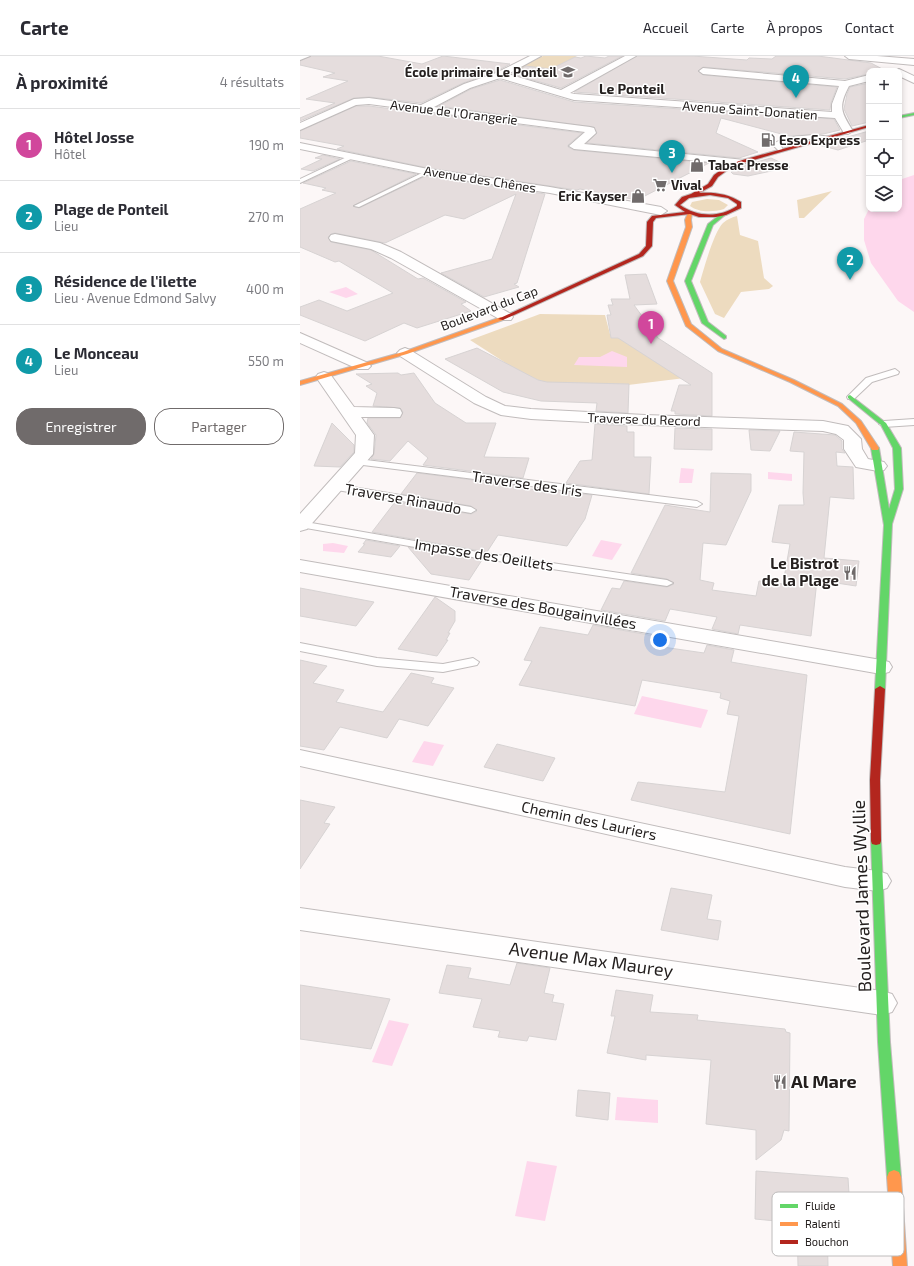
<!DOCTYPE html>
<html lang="fr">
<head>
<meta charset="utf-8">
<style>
  :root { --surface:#fff; --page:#f2f2f3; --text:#2b2b33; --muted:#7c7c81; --line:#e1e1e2; --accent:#706b6b }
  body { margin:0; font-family:"Exo 2",sans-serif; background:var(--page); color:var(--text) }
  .controls { position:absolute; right:12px; top:12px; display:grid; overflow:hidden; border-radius:8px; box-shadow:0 2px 6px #0003 }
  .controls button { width:36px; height:36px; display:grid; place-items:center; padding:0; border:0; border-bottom:1px solid var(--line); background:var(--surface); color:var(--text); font:20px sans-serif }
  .you { position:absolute; left:360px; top:584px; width:14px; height:14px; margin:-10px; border:3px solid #fff; border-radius:50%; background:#1a73e8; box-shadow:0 0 0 6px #1a73e833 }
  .badge { display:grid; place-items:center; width:26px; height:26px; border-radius:50%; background:var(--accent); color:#fff; font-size:13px; font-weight:700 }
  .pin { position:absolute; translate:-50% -33px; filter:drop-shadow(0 1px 2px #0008) }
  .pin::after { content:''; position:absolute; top:21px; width:14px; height:12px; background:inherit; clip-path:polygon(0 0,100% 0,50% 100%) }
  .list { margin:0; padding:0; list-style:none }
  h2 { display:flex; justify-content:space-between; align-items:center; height:52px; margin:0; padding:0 16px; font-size:17px }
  h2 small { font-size:13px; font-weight:400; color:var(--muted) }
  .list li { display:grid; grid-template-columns:26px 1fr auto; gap:12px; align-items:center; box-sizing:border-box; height:72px; padding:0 16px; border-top:1px solid var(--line) }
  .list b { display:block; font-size:15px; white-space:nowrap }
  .list p { margin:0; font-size:13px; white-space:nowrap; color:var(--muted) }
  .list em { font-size:13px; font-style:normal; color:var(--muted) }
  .actions { display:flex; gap:8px; padding:12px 16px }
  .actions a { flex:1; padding:9px 0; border:1px solid var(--accent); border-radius:16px; text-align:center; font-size:14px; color:var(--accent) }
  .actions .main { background:var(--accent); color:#fff }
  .icon { flex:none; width:22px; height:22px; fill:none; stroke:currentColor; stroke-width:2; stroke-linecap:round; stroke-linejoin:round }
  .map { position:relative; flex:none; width:614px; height:1210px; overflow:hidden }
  header { display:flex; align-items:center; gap:24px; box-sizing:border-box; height:56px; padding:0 20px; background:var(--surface); border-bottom:1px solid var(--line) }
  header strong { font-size:19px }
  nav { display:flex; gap:22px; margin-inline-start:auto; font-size:14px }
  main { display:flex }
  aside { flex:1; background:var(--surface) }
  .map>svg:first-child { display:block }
  .green { fill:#eddbbf }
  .water { fill:#fed7ec }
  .building { fill:#e5dddd; stroke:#d7d3d3 }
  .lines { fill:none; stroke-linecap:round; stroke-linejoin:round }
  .lane-casing { stroke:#c1bcbc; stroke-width:2 }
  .street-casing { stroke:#c1bcbc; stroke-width:2 }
  .fast-casing { stroke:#c1bcbc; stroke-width:2 }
  .slow-casing { stroke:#c1bcbc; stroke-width:2 }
  .jam-casing { stroke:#c1bcbc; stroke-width:2 }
  .lane { fill:#fffefe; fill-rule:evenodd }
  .street { fill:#fffefe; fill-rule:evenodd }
  .fast { fill:#63d668; fill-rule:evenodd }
  .slow { fill:#ff974d; fill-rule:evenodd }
  .jam { fill:#b3261e; fill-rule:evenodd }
  .labels { text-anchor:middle; stroke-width:3; stroke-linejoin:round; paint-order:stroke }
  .far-poi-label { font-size:13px; font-weight:bold; fill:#25201f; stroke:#fff; text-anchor:start }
  .far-street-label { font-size:13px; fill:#25201f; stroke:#fff }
  .far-quarter-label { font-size:14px; font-weight:bold; fill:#25201f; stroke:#fff }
  .street-label { font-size:15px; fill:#25201f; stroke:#fff }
  .poi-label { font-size:15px; font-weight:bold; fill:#25201f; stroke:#fff; text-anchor:end }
  .near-street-label { font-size:18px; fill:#25201f; stroke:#fff }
  .near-poi-label { font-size:18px; font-weight:bold; fill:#25201f; stroke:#fff; text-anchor:start }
  .key { fill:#fff; stroke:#bebcbc; stroke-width:1 }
  .key-label { font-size:11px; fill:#25201f }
</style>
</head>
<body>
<header>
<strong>Carte</strong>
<nav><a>Accueil</a><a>Carte</a><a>À propos</a><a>Contact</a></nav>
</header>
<main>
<aside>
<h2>À proximité<small>4 résultats</small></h2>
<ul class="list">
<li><span class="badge" style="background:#d1479c">1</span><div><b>Hôtel Josse</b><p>Hôtel</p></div><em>190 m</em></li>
<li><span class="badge" style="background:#0f9aa8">2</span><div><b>Plage de Ponteil</b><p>Lieu</p></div><em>270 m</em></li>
<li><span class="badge" style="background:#0f9aa8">3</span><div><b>Résidence de l'ilette</b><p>Lieu · Avenue Edmond Salvy</p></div><em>400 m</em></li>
<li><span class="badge" style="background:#0f9aa8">4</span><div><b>Le Monceau</b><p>Lieu</p></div><em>550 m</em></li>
</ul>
<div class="actions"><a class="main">Enregistrer</a><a>Partager</a></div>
</aside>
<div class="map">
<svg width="614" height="1210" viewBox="0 0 614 1210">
  <rect width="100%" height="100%" fill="#fcf7f7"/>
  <!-- green -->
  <path class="green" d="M 243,0 L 277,0 L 243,17 L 215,14 Z
    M 532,135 L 504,162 L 499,162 L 497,144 Z
    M 407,143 L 419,144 L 428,149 L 424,153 C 414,156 399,157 390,150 L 392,146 Z
    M 437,160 L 440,179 L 458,185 L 464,222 L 473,230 L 469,233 L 441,236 L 424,262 L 415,258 L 400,226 C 404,212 414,176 423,167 C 428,163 432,161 437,160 Z
    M 240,258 L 305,259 L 311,282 L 326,282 L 385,322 L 328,329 L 245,327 L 218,315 L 170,284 Z"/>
  <!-- water -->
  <path class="water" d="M 614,119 L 614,256 L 598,245 L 571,207 L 564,184 L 564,163 L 569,153 L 599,153 L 599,124 Z
    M 46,231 L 58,238 L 46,242 L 29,236 Z
    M 312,295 L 327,301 L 327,311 L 274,309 L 279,301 L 300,301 Z
    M 381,412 L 394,413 L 392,427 L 379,427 Z
    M 468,416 L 492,418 L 492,425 L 468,423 Z
    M 301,484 L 322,488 L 312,504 L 292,500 Z
    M 33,487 L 48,490 L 44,497 L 23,495 L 23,488 Z
    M 342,640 L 408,654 L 401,672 L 334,658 Z
    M 124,685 L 144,689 L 133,710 L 112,706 Z
    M 89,964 L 109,968 L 92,1010 L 72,1006 Z
    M 317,1041 L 358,1044 L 358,1067 L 315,1064 Z
    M 227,1105 L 257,1110 L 245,1165 L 215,1160 Z"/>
  <!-- building -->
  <path class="building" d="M 11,0 L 78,0 L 122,8 L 143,0 L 210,8 L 195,16 L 163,27 L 121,47 L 69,41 L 54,42 L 0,65 L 0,62 L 35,47 L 6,43 L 48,25 L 23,21 L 35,17 L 0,9 L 0,5 Z
    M 286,0 L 305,2 L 309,0 L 322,0 L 261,32 L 212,18 L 226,10 L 251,13 L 275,1 L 281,2 Z
    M 337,0 L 392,0 L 447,4 L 449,2 L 472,3 L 476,0 L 518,0 L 571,7 L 586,15 L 569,15 L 569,18 L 545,23 L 403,11 L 398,15 L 403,19 L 537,31 L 531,47 L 530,54 L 274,36 Z
    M 200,24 L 274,46 L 534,63 L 540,74 L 523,78 L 489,80 L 421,62 L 416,77 L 458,96 L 439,102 L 287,87 L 297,77 L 294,71 L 139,50 L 171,33 Z
    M 569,27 L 569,66 L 552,70 L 544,53 L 547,38 L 550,31 Z
    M 56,50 L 69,50 L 282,77 L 268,89 L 268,91 L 274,94 L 409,107 L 337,144 L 280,133 L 277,134 L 128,112 L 37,93 L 44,90 L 0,82 L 0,75 Z
    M 569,75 L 569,84 L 538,94 L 519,89 Z
    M 23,99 L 40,103 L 13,115 L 1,113 L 22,103 L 15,102 Z
    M 471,102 L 490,111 L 448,120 L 433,118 L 431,116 L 446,109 Z
    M 51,105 L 116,118 L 53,150 L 59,152 L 126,120 L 245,138 L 217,227 L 214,228 L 219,231 L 184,241 L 141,217 L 192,203 L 216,138 L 164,163 L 145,159 L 85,187 L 35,177 L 31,178 L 28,181 L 31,186 L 71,194 L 118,223 L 123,222 L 166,246 L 161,248 L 171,255 L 117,272 L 104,267 L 65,285 L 0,259 L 0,251 L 19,244 L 47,255 L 93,237 L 39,205 L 35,206 L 0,191 L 0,153 L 36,137 L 22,134 L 26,132 L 3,127 Z
    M 346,218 L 357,248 L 334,249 L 358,282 L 412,317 L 412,360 L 375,358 L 375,355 L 371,355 L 379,329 L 391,329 L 318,282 L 311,282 L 307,259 L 311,259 L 308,249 L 313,249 L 311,243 L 330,243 L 325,219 Z
    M 177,292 L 238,324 L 247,326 L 329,328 L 328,357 L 296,355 L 297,347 L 241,345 L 203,336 L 145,303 Z
    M 98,317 L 101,319 L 114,317 L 135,347 L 166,367 L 196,367 L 184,401 L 229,402 L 223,422 L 123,409 L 128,402 L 108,385 L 90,405 L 71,403 L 74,398 L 76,379 L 67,367 L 68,362 L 100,362 L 103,356 L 100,352 L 73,350 L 77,337 L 66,330 L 72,328 L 56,318 Z
    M 32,367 L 54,389 L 54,396 L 40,411 L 14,410 Z
    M 295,368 L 327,370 L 327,376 L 334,376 L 334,401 L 351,401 L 349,438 L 266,427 L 280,405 L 292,404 Z
    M 375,372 L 412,373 L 412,394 L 374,393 Z
    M 449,374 L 480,375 L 470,395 L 451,394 Z
    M 494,376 L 535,379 L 542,385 L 542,393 L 545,397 L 536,396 L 537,410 L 553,411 L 554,443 L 530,441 L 524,502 L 559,505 L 556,530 L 517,524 L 511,580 L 440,569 L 438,578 L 412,573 L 417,561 L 370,553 L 365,565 L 301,554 L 312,532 L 320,533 L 324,525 L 367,531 L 374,528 L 367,523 L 331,517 L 365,449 L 410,456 L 411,417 L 451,418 L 451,435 L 426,489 L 403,487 L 400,524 L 414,527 L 412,534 L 456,540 L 459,525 L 483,528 L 490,488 L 472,486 L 479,449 L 504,449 L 503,437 L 504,396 L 490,395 Z
    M 117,417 L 221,430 L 220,432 L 292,439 L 285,463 L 267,490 L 198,479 L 187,496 L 72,476 L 95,446 L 171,458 L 177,455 L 171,450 L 101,438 Z
    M 66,484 L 100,490 L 91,501 L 58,496 L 65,488 L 63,488 Z
    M 108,491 L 178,503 L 182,504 L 169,524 L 131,518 Z
    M 0,532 L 74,546 L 56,570 L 0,560 Z
    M 135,541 L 155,555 L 155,565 L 148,577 L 150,577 L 146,584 L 148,584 L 137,600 L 98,593 Z
    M 293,569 L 360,581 L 356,590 L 404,597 L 407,589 L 434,594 L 431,606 L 507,619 L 490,778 L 331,744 L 338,726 L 425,736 L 439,660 L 427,658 L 430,645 L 420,642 L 421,637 L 342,624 L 335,650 L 219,629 L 232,605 L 224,604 L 240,571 L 288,579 Z
    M 0,604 L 27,610 L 13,627 L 44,634 L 36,646 L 83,656 L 111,617 L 134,622 L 131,627 L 154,632 L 128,670 L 99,663 L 87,682 L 40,671 L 24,694 L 0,690 Z
    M 197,688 L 255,702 L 243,725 L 184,711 Z
    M 0,744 L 35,751 L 24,767 L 30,768 L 0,813 Z
    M 371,832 L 412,839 L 407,863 L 421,865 L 418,884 L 361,874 Z
    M 217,907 L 250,912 L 244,937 L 254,939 L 252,946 L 264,948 L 256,984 L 229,980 L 227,985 L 198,981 L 200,975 L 173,971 L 182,943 L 139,937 L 147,909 L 171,912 L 168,922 L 210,929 Z
    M 0,929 L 90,943 L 71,993 L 0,983 Z
    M 316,934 L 353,939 L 350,956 L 398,959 L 397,964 L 485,973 L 486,976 L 490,977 L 489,1075 L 484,1074 L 481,1084 L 456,1104 L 456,1074 L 406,1068 L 411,1004 L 346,999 L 346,1004 L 307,997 L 315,960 L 311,960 Z
    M 278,1034 L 310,1037 L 308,1064 L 276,1060 Z
    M 456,1115 L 548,1122 L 551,1170 L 527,1168 L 528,1210 L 498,1210 L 497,1167 L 455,1163 Z"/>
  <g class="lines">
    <defs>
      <path id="lane" d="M 515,79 L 531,81 L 528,83 L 503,83 L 480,88 L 483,94 L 480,96 L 473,89 C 481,80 504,80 515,79 Z
        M 51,99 L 53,100 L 53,102 L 0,127 L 0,123 Z
        M 126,115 L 131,116 L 59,151 L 54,150 Z
        M 595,313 L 599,316 L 598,318 L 572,326 L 554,343 L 548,343 L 547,341 L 566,322 Z
        M 614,363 L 614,369 L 584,371 L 579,368 L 584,365 Z
        M 58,403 L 397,445 L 402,448 L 397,451 L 55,408 L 53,406 L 55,404 Z
        M 35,428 L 171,451 L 176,454 L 171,457 L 31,433 L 30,431 Z
        M 0,465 L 178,496 L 367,524 L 373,527 L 367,530 L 178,502 L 0,471 Z
        M 0,587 L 77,602 L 143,608 L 173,602 L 179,606 L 177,609 L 143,616 L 77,610 L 0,595 Z"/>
      <path id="street" d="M 0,0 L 10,0 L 0,4 Z
        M 230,0 L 241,0 L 208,18 L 261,34 L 325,0 L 336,0 L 270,37 L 275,38 L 532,56 L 532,48 L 539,30 L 403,18 L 399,15 L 403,12 L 545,25 L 569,19 L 569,25 L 549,30 C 538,51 541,56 553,75 L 548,78 L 544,77 L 535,62 L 274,44 L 200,22 L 170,32 L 134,51 L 290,71 L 294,72 L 296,77 L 284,88 L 445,104 L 447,106 L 441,109 L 274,93 L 269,90 L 285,76 L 69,48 L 56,49 L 0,74 L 0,67 L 54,43 L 69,42 L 121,49 L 164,28 L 196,17 Z
        M 545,0 L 577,0 L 614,3 L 614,9 L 549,3 Z
        M 599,13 L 614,20 L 614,27 L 599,20 L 599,15 L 595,15 Z
        M 0,87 L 128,113 L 250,131 L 361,151 L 367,155 L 361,159 L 250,137 L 128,119 L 0,93 Z
        M 35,178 L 80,187 L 101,196 L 211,258 L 213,261 L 211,264 L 201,264 L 91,202 L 71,193 L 31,185 L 29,182 L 31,179 Z
        M 0,277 L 68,307 L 71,310 L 68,313 L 58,313 L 0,287 Z
        M 105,292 L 110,294 L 186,341 L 205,350 L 231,353 L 345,359 L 523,365 L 548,370 L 561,383 L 562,393 L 568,403 L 584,406 L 587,410 L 584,414 L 578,415 L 556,411 L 544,393 L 544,384 L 536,378 L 523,375 L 345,369 L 231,363 L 201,359 L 174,347 L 100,300 L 97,297 L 100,294 Z
        M 24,316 L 30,318 L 54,351 L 94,352 L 100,353 L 102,357 L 100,361 L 61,361 L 74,379 L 73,398 L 7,473 L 0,475 L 0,458 L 55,397 L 56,379 L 16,321 L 18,318 Z
        M 0,504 L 581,604 L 589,606 L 592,611 L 589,616 L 581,618 L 0,516 Z
        M 0,694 L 545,811 L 578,815 L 587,818 L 591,825 L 587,832 L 578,835 L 545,831 L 0,710 Z
        M 0,852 L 582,935 L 592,938 L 597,947 L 592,956 L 582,959 L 0,874 Z"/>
      <path id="fast" d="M 614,57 L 614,59 L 599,62 L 599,60 Z
        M 421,158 L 425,159 L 413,169 L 391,225 L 408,266 L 426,280 L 426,282 L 424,283 L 402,267 L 385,225 L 408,168 Z
        M 550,339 L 586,367 L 601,392 L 603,433 L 592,468 L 585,633 L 580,636 L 575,633 L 584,469 L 571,392 L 575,390 L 579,392 L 589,453 L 595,433 L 593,392 L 581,369 L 548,342 L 548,340 Z
        M 576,781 L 580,782 L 581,785 L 590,986 L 601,1121 L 599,1126 L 594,1128 L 589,1126 L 587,1121 L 578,986 L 571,785 L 572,782 Z"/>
      <path id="slow" d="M 390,156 L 392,157 L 391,164 L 392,171 L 373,225 L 391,268 L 422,293 L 494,324 L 542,348 L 561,365 L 579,392 L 578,394 L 572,394 L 556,367 L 538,350 L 490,326 L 418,295 L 386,270 L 367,225 L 386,171 L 385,164 L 388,157 Z
        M 201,261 L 204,263 L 203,264 L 107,298 L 0,329 L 0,325 L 103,296 Z
        M 594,1114 L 599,1116 L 601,1121 L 607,1210 L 593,1210 L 587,1121 L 589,1116 Z"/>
      <path id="jam" d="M 569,69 L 569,71 L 443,107 L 429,113 L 418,121 L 412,130 L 399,137 C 415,136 428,138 441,146 L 441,152 L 426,159 L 416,161 L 399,161 L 390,158 L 356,162 L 353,166 L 352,190 L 343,200 L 203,264 L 198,263 L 339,198 L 346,190 L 347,166 L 352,160 L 385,156 L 375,149 L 382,141 L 391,138 L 408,128 L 414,119 L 425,111 L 439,105 ZM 410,139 L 428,142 L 437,148 L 437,150 C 419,162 397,161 380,149 L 389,142 Z
        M 580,630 L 585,633 L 580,724 L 581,785 L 580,788 L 576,789 L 572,788 L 571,785 L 570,724 L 575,633 Z"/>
    </defs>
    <!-- lane casing -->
    <use href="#lane" class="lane-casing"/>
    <!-- street casing -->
    <use href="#street" class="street-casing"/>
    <!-- fast casing -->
    <use href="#fast" class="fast-casing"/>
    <!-- slow casing -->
    <use href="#slow" class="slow-casing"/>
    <!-- jam casing -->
    <use href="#jam" class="jam-casing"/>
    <!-- lane -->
    <use href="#lane" class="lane"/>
    <!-- street -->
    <use href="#street" class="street"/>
    <!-- fast -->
    <use href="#fast" class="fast"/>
    <!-- slow -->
    <use href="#slow" class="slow"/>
    <!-- jam -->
    <use href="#jam" class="jam"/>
  </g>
  <!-- icons -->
  <defs>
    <symbol id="school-bare" viewBox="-9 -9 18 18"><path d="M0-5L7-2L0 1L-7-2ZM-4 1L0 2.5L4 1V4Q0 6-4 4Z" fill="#706b6b" stroke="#fff" stroke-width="2.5" paint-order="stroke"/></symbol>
    <symbol id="fuel-bare" viewBox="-9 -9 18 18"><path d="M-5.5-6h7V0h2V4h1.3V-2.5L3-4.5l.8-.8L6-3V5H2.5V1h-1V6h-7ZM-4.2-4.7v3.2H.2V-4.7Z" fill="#706b6b" stroke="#fff" stroke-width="2.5" paint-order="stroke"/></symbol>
    <symbol id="shop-bare" viewBox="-9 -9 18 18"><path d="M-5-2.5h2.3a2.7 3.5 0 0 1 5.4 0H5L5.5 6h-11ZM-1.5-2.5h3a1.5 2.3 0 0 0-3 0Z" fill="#706b6b" stroke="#fff" stroke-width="2.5" paint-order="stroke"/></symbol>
    <symbol id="supermarket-bare" viewBox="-9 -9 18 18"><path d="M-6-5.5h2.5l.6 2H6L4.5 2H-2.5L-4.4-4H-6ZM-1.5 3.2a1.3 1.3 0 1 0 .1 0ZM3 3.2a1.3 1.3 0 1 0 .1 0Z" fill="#706b6b" stroke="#fff" stroke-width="2.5" paint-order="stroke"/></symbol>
    <symbol id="restaurant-bare" viewBox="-9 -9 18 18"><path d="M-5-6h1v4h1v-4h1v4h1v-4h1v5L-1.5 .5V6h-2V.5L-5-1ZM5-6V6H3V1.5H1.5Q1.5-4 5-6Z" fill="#706b6b" stroke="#fff" stroke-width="2.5" paint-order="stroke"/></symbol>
  </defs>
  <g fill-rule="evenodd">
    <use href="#school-bare" x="258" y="6" width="20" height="20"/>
    <use href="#fuel-bare" x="458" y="74" width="20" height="20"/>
    <use href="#shop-bare" x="387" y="99" width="20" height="20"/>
    <use href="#supermarket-bare" x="350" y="119" width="20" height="20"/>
    <use href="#shop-bare" x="328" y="130" width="20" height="20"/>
    <use href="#restaurant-bare" x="540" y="507" width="20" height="20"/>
    <use href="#restaurant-bare" x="470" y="1016" width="20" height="20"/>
  </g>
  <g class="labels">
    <!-- far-poi labels -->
    <g class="far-poi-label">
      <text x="257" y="21" text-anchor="end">École primaire Le Ponteil</text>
      <text x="479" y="89">Esso Express</text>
      <text x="408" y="114">Tabac Presse</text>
      <text x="371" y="134">Vival</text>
      <text x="327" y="145" text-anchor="end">Eric Kayser</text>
    </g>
    <!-- far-street labels -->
    <g class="far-street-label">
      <text transform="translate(450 54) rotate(4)" y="5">Avenue Saint-Donatien</text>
      <text transform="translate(154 56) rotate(7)" y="5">Avenue de l'Orangerie</text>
      <text transform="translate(180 123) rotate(9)" y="5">Avenue des Chênes</text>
      <text transform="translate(189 252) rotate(-21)" y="5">Boulevard du Cap</text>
      <text transform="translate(344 363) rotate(2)" y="5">Traverse du Record</text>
    </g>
    <!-- far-quarter labels -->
    <g class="far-quarter-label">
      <text x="332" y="38">Le Ponteil</text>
    </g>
    <!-- street labels -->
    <g class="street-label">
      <text transform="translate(227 428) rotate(8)" y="5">Traverse des Iris</text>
      <text transform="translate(103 443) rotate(10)" y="5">Traverse Rinaudo</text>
      <text transform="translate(184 499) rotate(9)" y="5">Impasse des Oeillets</text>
      <text transform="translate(243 552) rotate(10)" y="5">Traverse des Bougainvillées</text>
      <text transform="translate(289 765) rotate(12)" y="5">Chemin des Lauriers</text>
    </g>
    <!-- poi labels -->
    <g class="poi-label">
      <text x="539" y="513">Le Bistrot<tspan x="539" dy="17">de la Plage</tspan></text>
    </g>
    <!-- near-street labels -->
    <g class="near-street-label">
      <text transform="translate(562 840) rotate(-92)" y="6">Boulevard James Wyllie</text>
      <text transform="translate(291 904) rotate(8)" y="6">Avenue Max Maurey</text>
    </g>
    <!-- near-poi labels -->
    <g class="near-poi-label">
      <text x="491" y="1032">Al Mare</text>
    </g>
  </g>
  <!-- legend -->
  <rect x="472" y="1136" width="132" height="64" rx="6" class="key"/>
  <rect x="480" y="1148" width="18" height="4" fill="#63d668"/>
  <rect x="480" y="1166" width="18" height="4" fill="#ff974d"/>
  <rect x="480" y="1184" width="18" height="4" fill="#b3261e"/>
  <g class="key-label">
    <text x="505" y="1154">Fluide</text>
    <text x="505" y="1172">Ralenti</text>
    <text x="505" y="1190">Bouchon</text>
  </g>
</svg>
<div class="controls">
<button>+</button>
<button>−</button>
<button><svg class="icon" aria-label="locate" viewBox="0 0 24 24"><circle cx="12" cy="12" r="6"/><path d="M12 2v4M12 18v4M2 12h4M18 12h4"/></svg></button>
<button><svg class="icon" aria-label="layers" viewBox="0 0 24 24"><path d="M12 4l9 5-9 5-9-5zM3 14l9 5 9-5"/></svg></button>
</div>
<div class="you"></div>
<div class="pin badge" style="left:351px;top:288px;background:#d1479c">1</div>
<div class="pin badge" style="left:550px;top:224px;background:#0f9aa8">2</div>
<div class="pin badge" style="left:372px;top:117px;background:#0f9aa8">3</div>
<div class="pin badge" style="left:496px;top:42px;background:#0f9aa8">4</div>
</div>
</main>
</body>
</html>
